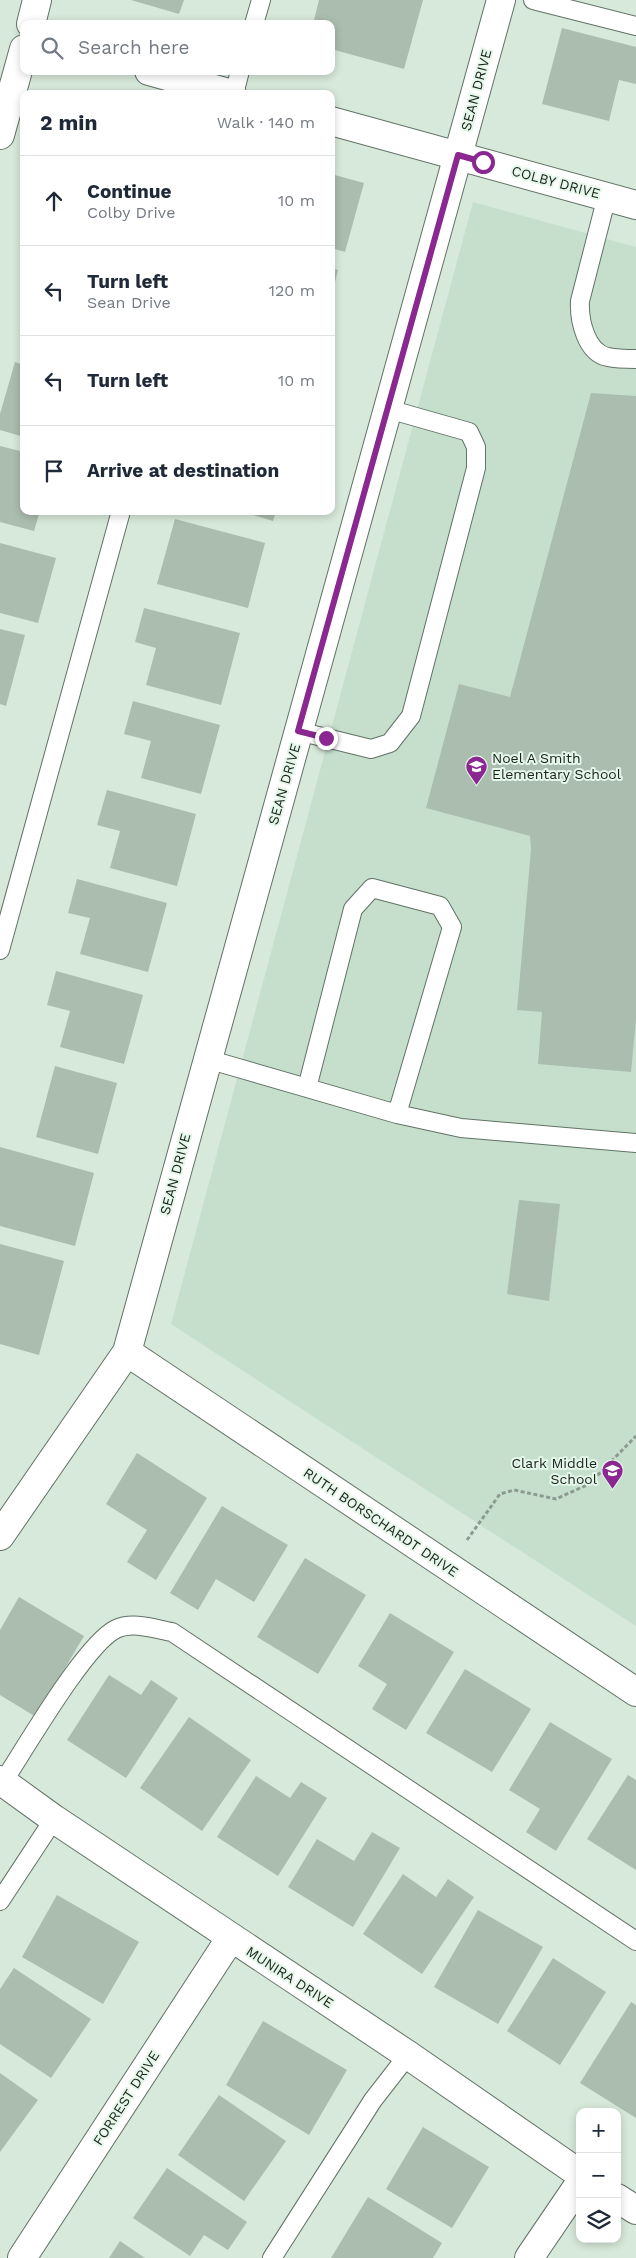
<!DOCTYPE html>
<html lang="en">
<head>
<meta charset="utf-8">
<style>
  :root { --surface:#fff; --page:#f6f6f7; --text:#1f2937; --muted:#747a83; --line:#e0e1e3 }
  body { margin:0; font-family:"Work Sans",sans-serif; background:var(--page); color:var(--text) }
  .controls { position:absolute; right:15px; bottom:15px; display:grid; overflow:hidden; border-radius:10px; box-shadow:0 2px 8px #0003 }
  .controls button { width:45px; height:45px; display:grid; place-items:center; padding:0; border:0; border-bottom:1px solid var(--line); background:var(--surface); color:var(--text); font:25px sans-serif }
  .stop { position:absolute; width:15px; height:15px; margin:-11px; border:4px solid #8a2790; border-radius:50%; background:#fff }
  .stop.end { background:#8a2790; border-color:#fff; box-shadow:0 1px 5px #0008 }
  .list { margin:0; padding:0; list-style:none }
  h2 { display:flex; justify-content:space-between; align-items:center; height:65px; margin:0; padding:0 20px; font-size:21px }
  h2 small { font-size:16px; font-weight:400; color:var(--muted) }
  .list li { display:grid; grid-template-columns:32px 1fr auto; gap:15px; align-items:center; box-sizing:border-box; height:90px; padding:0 20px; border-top:1px solid var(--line) }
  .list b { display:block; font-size:19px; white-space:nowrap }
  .list p { margin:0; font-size:16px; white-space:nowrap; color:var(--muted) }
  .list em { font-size:16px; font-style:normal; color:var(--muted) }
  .icon { flex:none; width:28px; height:28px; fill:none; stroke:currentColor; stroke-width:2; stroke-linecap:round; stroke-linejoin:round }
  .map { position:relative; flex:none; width:636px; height:2258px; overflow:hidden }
  .search { position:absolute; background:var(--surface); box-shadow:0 2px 8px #0003; left:20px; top:20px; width:315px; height:55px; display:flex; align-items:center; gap:12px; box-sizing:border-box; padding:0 18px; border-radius:10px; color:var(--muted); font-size:19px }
  .panel { position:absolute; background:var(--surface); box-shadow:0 2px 8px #0003; left:20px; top:90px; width:315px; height:425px; border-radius:10px }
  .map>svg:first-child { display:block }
  .built { fill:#c5dfcc }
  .building { fill:#abbdaf }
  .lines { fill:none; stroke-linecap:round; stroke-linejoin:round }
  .lane-casing { stroke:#617266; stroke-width:20 }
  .street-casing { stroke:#617266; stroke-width:30 }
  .path { stroke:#8d9a90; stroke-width:3; stroke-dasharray:4 2.5; stroke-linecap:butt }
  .lane { stroke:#fff; stroke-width:18 }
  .street { stroke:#fff; stroke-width:28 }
  .route { stroke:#8a2790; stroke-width:6 }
  .labels { text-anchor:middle; stroke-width:4; stroke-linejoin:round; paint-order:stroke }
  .street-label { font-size:14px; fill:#1b221d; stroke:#e4f7e8 }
  .poi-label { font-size:14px; fill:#1b221d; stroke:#e4f7e8; text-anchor:start }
</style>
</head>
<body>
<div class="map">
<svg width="636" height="2258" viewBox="0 0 636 2258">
  <rect width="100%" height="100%" fill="#d7e9db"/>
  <!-- built -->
  <path class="built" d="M 473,202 L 636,247 L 636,1626 L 171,1324 Z"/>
  <!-- building -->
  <path class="building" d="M 131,0 L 184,0 L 179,14 Z
    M 319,0 L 423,0 L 404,69 L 331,49 L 331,24 L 313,24 Z
    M 562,28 L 636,47 L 636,84 L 619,80 L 609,121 L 542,104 Z
    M 331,174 L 364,183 L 345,252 L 331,248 Z
    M 331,268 L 338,270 L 332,294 L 331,294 Z
    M 15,362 L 24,365 L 24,437 L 0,430 L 0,414 Z
    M 591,393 L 636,396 L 636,1020 L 631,1072 L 538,1064 L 542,1012 L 517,1010 L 531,849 L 530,836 L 426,808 L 459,684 L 510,697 Z
    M 0,446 L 24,452 L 24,511 L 40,511 L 34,531 L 0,522 Z
    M 240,511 L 276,511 L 273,521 Z
    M 175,519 L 265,543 L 248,608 L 157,584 Z
    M 0,543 L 56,558 L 38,623 L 0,613 Z
    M 144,608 L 240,633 L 221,705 L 146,685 L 156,648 L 135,642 Z
    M 0,629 L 25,635 L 6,706 L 0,704 Z
    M 133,701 L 220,725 L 201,794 L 141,778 L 151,741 L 124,734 Z
    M 107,790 L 196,814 L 177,886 L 110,868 L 120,831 L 97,825 Z
    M 77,879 L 167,903 L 148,972 L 80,954 L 90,918 L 68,913 Z
    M 56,971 L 143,995 L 124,1064 L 60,1047 L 70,1011 L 47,1005 Z
    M 55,1066 L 117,1083 L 98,1154 L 36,1137 Z
    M 0,1147 L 94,1173 L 75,1246 L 0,1226 Z
    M 519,1200 L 560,1204 L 549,1301 L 507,1294 Z
    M 0,1244 L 64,1261 L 39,1355 L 0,1344 Z
    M 137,1453 L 207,1498 L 156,1580 L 127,1562 L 147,1530 L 106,1504 Z
    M 222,1506 L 288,1545 L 254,1602 L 216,1579 L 198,1610 L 170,1593 Z
    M 305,1558 L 366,1595 L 318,1674 L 257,1637 Z
    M 19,1597 L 84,1636 L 36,1717 L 0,1695 L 0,1630 Z
    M 390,1613 L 454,1652 L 406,1730 L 372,1709 L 387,1684 L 358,1666 Z
    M 465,1669 L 531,1709 L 492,1772 L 426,1733 Z
    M 109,1675 L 141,1695 L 151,1680 L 178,1698 L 126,1778 L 67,1740 Z
    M 189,1717 L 251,1760 L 202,1831 L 140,1788 Z
    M 550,1722 L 612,1759 L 556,1851 L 526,1832 L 540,1809 L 509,1790 Z
    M 628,1775 L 636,1780 L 636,1870 L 587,1839 Z
    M 256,1776 L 290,1798 L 301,1782 L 327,1798 L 278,1876 L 217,1837 Z
    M 372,1832 L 400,1848 L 353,1927 L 288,1887 L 317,1839 L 354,1861 Z
    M 403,1874 L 436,1897 L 448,1879 L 474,1897 L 422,1974 L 363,1934 Z
    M 57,1895 L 139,1942 L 103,2004 L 22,1957 Z
    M 478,1910 L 543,1947 L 498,2024 L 434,1987 Z
    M 553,1958 L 606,1992 L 560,2065 L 507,2031 Z
    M 14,1968 L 91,2019 L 51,2078 L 0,2044 L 0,1989 Z
    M 631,2002 L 636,2005 L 636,2118 L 580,2083 Z
    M 263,2021 L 347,2070 L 309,2135 L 226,2085 Z
    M 0,2073 L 38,2100 L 0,2152 Z
    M 219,2095 L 286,2141 L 244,2201 L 178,2155 Z
    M 423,2127 L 489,2167 L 452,2228 L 386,2189 Z
    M 167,2168 L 247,2222 L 228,2250 L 204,2235 L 190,2256 L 133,2218 Z
    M 368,2197 L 442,2243 L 433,2258 L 331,2258 Z
    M 120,2241 L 145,2258 L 109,2258 Z"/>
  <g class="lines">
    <defs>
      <path id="lane" d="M 533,0 L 636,26
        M 254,24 L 261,0
        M 234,94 L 240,71
        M 607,196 L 580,301 C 579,320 586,353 608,357 C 617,359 627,359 636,359
        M 298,731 L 371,749 L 390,743 L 411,716 L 476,468 L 476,447 L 469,432 L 388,409
        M 0,950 L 121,511
        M 207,1059 L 397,1114 L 461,1128 L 636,1143
        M 307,1088 L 353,909 L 372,888 L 440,906 L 452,927 L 397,1114
        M 3,1782 C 25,1749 85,1644 116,1629 C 133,1621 155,1629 172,1632 L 636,1941
        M 0,1901 L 54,1819
        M 272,2258 L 373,2100 L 408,2055"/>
      <path id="street" d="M 31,24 L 37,0
        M 149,71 L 232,94
        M 331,121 L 636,205
        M 0,135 L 24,49
        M 127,1352 L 636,1692
        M 0,1536 L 127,1352 L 501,0
        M 0,1780 L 54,1819 L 408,2055 L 580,2174
        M 617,2198 L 636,2210
        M 22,2258 L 230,1939
        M 529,2258 L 580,2183"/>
    </defs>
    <!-- lane casing -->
    <use href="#lane" class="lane-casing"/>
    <!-- street casing -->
    <use href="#street" class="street-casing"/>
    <!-- path -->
    <path class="path" d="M 467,1540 L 500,1494 L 514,1490 L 556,1499 L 589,1484 L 636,1436"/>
    <!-- lane -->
    <use href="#lane" class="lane"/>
    <!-- street -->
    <use href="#street" class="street"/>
  </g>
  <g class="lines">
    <!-- route -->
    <path class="route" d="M 326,738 L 298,731 L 458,155 L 483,162"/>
  </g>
  <!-- icons -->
  <defs>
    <symbol id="school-pin" viewBox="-11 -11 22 30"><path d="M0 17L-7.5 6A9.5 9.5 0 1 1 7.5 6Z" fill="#8a2790" stroke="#e4f7e8"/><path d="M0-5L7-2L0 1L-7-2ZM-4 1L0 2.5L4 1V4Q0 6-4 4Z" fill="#fff"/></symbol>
  </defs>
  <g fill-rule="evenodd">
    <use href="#school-pin" x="464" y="754" width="25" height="34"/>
    <use href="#school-pin" x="600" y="1458" width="25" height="34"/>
  </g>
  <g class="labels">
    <!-- street labels -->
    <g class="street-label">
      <text transform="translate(476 90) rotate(-75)" y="5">SEAN DRIVE</text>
      <text transform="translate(556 182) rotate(15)" y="5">COLBY DRIVE</text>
      <text transform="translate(284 784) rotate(-74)" y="5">SEAN DRIVE</text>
      <text transform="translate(175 1174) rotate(-75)" y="5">SEAN DRIVE</text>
      <text transform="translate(381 1522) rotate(34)" y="5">RUTH BORSCHARDT DRIVE</text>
      <text transform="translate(290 1977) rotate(33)" y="5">MUNIRA DRIVE</text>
      <text transform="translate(126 2098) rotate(-57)" y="5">FORREST DRIVE</text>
    </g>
    <!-- poi labels -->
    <g class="poi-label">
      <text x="492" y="763">Noel A Smith<tspan x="492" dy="16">Elementary School</tspan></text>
      <text x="597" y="1468" text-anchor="end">Clark Middle<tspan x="597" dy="16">School</tspan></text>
    </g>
  </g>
</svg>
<div class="controls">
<button>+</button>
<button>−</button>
<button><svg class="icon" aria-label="layers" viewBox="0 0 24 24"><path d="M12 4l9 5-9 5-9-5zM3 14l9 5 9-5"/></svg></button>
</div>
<div class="stop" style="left:483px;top:162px"></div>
<div class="stop end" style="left:326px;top:738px"></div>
<div class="search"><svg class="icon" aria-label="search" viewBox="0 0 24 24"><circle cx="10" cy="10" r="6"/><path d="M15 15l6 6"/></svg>Search here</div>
<section class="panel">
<h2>2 min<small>Walk · 140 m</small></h2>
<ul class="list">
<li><svg class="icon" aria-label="ahead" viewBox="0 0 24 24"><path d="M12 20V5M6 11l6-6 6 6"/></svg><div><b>Continue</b><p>Colby Drive</p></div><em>10 m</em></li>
<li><svg class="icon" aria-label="left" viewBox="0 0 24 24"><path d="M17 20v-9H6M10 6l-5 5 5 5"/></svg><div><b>Turn left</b><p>Sean Drive</p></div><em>120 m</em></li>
<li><svg class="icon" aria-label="left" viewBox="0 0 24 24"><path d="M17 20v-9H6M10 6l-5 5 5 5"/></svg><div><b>Turn left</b></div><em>10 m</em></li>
<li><svg class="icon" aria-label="arrive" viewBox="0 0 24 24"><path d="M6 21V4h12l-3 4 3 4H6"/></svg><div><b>Arrive at destination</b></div></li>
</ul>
</section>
</div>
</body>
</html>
